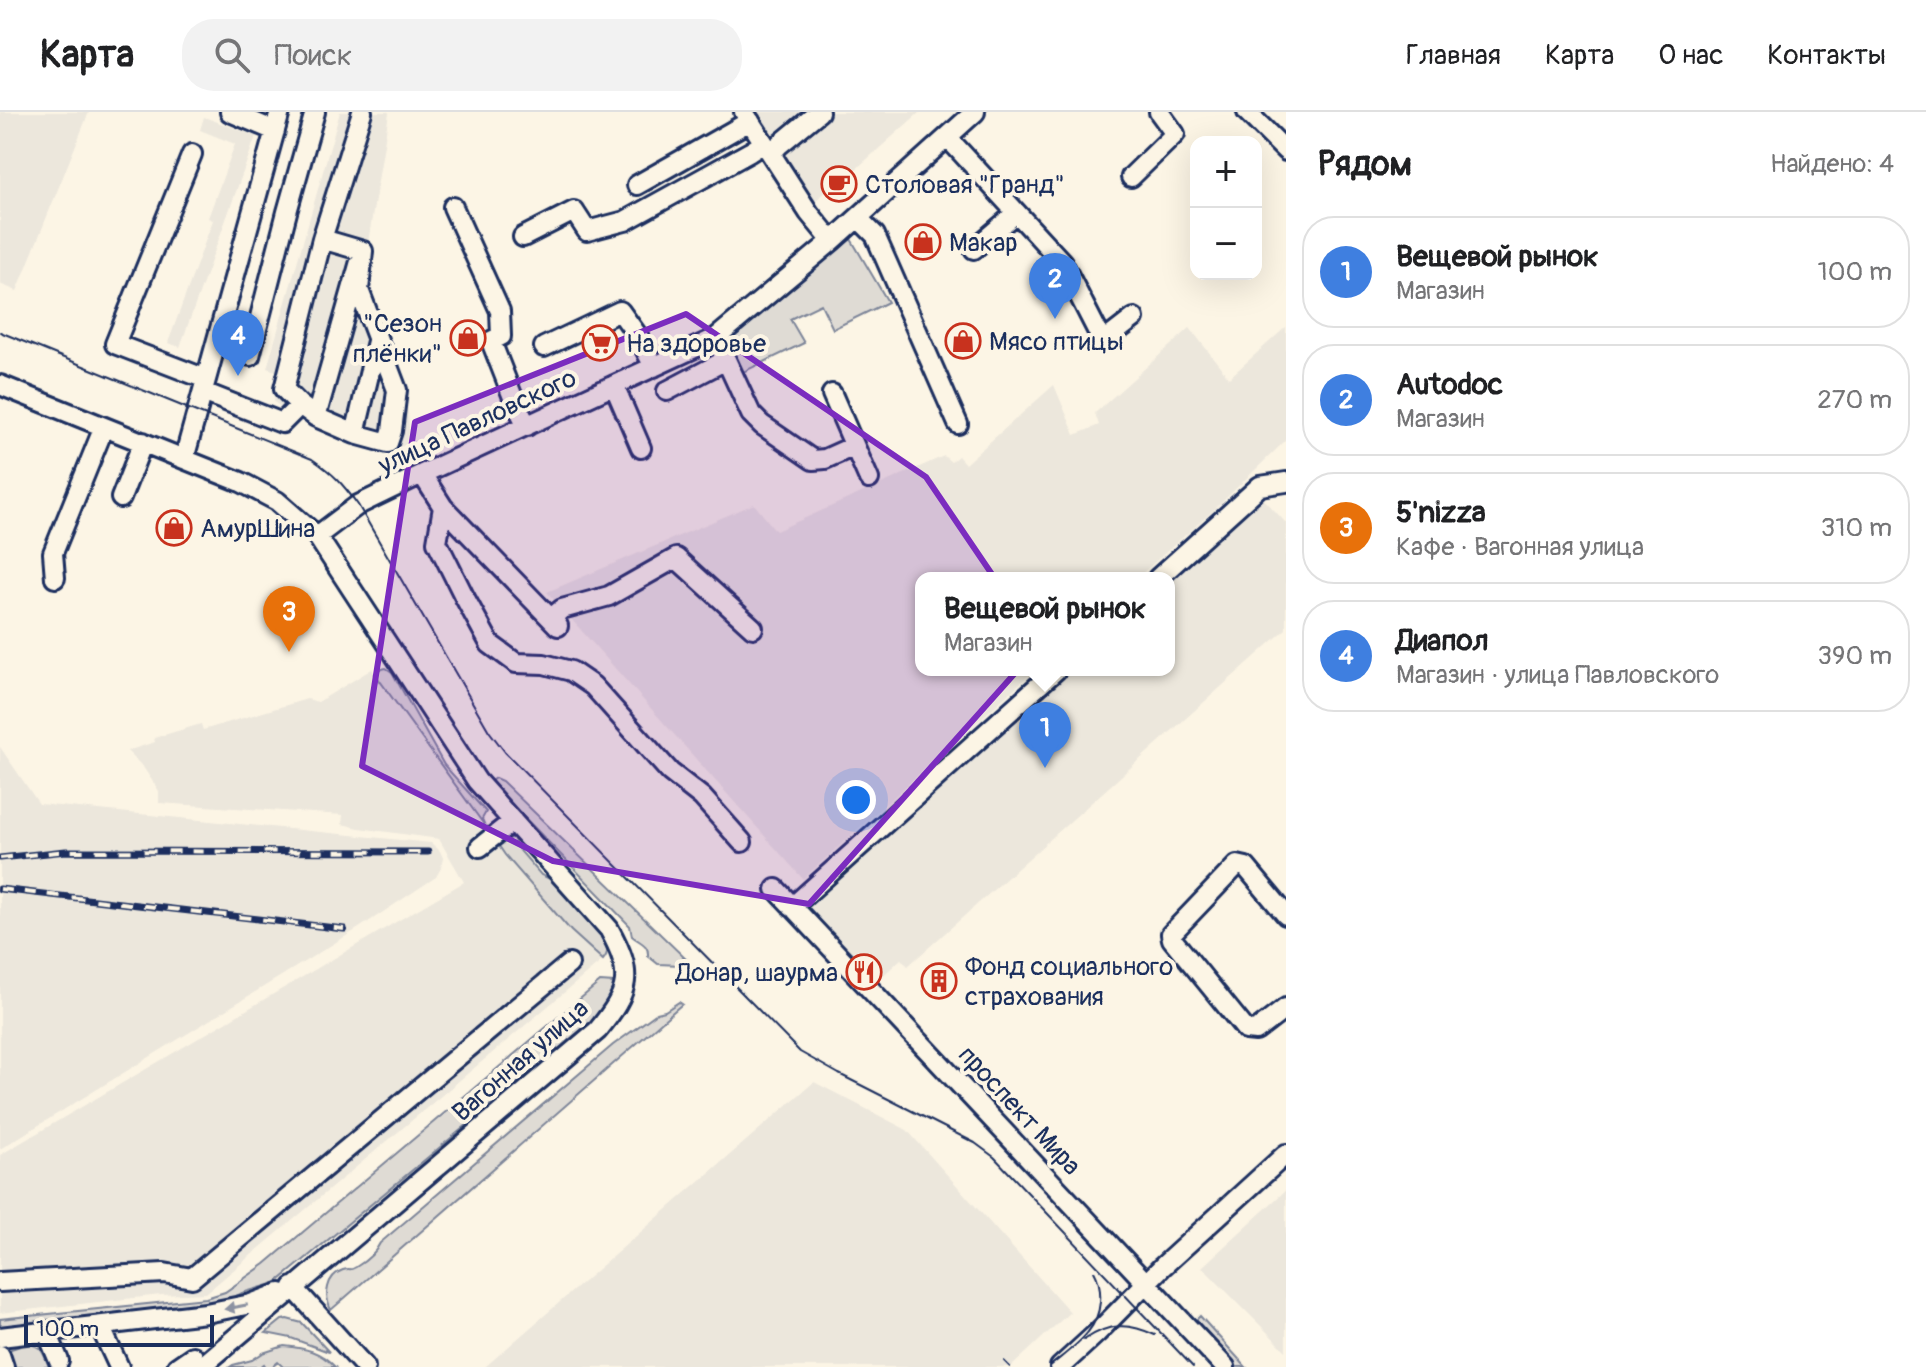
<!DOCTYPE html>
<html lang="ru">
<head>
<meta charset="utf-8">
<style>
  :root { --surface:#fff; --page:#f2f2f2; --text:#202124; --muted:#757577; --line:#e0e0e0; --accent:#2563eb }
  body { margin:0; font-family:Pangolin,sans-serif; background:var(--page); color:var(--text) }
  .controls { position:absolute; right:24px; top:24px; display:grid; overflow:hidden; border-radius:16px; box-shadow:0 8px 32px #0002 }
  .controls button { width:72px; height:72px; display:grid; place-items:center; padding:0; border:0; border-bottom:2px solid var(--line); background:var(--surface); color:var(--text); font:40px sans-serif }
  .scale { position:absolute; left:24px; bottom:20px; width:190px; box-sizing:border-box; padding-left:8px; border:4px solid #1b2f5e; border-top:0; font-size:22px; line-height:28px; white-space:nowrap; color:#1b2f5e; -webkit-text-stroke:6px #fcf5e5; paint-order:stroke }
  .you { position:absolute; left:856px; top:688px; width:28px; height:28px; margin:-20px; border:6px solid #fff; border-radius:50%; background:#1a73e8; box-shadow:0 0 0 12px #1a73e833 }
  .badge { display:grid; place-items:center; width:52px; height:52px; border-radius:50%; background:var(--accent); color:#fff; font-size:26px; font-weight:700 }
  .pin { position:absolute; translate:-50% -66px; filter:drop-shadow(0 2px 4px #0008) }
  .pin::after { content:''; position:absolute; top:42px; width:28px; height:24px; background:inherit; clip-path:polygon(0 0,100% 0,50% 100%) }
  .popup { position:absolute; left:915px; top:460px; width:260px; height:104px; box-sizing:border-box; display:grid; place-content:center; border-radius:16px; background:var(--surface); filter:drop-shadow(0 2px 6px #0005); font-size:26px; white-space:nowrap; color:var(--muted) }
  .popup b { font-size:30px; color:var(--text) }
  .popup::after { content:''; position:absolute; left:50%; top:100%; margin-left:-16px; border:16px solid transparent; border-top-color:var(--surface) }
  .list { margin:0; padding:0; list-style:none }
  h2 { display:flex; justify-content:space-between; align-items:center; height:104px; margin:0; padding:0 32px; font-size:34px }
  h2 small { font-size:26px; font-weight:400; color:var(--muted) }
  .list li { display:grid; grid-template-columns:52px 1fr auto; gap:24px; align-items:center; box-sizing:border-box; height:112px; margin:0 16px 16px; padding:0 16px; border:2px solid var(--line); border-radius:32px }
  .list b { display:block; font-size:30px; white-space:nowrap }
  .list p { margin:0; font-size:26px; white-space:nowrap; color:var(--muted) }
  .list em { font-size:26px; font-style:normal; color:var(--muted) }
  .icon { flex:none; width:44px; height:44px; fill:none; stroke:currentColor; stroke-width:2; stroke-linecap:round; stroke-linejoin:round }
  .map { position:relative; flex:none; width:1286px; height:1255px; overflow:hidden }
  header { display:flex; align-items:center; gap:48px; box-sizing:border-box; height:112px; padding:0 40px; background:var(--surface); border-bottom:2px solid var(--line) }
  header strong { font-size:38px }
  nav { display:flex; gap:44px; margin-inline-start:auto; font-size:28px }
  .search { width:560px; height:72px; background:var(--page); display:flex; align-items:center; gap:20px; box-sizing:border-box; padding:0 28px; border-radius:32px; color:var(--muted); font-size:30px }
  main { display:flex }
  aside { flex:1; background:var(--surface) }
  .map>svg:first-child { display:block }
  .built { fill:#ece7dc }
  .green { fill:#dfdbd4; stroke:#7d8599; stroke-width:2 }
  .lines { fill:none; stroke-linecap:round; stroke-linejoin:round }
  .minor-casing { stroke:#1b2f5e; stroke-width:24 }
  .minor { stroke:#fcf5e5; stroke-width:18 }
  .tram { stroke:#1b2f5e; stroke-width:2 }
  .rail-casing { stroke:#1b2f5e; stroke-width:7 }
  .rail { stroke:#fcf5e5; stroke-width:4; stroke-dasharray:12; stroke-linecap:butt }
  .oneway { fill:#8c92a2 }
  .marked { fill:#7b2cbf; fill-opacity:0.2; stroke:#7b2cbf; stroke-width:6; stroke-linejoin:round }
  .labels { text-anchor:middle; stroke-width:8; stroke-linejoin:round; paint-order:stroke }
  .poi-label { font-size:26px; fill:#1b2f5e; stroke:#fcf5e5; text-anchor:start }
  .street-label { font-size:26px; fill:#1b2f5e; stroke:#fcf5e5 }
</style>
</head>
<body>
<header>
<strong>Карта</strong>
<div class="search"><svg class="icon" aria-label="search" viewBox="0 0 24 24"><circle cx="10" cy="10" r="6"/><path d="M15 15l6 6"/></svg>Поиск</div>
<nav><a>Главная</a><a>Карта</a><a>О нас</a><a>Контакты</a></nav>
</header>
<main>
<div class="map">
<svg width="1286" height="1255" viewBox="0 0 1286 1255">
  <rect width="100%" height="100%" fill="#fcf5e5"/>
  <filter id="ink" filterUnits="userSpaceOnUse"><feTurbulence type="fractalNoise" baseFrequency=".0125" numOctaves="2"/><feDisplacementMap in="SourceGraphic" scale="16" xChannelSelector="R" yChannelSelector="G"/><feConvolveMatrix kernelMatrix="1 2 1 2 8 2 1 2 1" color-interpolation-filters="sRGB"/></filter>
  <g filter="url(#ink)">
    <!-- built -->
    <path class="built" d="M 0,0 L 89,0 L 17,179 L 0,172 Z
      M 340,0 L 388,0 L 389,1 L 361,174 L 408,301 L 410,328 L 416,331 L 382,339 L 299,308 L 274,290 L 279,260 L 267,256 Z
      M 752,0 L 920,0 L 828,82 L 825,79 L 812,93 L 784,51 L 785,35 L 769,30 Z
      M 204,5 L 256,24 L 180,235 L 168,231 L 213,108 L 208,106 L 235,32 L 200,18 Z
      M 1286,215 L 1286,328 L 1216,396 L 1137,466 L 921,466 L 921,558 L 1035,558 L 803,767 L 547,480 L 754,392 L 776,419 L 944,344 L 951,350 L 958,344 L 965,352 L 1054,273 L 1075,323 L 1099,313 L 1095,301 L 1190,216 L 1229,266 Z
      M 1261,384 L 1286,411 L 1286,517 L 908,854 L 901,847 L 875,871 L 808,794 L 1068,558 L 1169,558 L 1169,467 Z
      M 372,557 L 505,743 L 571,819 L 603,848 L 206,1181 L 161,1183 L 0,1201 L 0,1043 L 464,770 L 439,727 L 359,716 L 342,712 L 343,703 L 159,691 L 159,679 L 143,655 L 127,639 L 155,630 L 154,626 L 201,612 L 203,618 L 307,587 L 318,590 Z
      M 0,635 L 39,692 L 431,731 L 440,739 L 443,746 L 441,756 L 436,765 L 359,816 L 0,1037 Z
      M 814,970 L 907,1018 L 1070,1200 L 1011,1255 L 485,1255 Z
      M 1286,1078 L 1286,1239 L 1202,1155 Z"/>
    <!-- green -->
    <path class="green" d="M 851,127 L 888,190 L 833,217 L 821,192 L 790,207 L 804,231 L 741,261 L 725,225 Z
      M 386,556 L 392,560 L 444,653 L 486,700 L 482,707 L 485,714 L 375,562 L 378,558 Z
      M 495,666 L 502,669 L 688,849 L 681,853 L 658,852 L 648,844 C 649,832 640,831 632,824 L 630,814 L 495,675 L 491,669 Z
      M 513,725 L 516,734 L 541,763 L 561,772 L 605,827 C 608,835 609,841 603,848 L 571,819 L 505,743 L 499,734 Z
      M 600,870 L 614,871 C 612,886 604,896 595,907 L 276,1171 L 242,1181 L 226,1190 L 0,1218 L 0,1207 L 206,1186 L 225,1180 L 265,1152 Z
      M 679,890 L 682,892 L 331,1198 C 324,1184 326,1164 343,1158 C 354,1155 347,1160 356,1155 C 366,1149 375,1142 380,1131 L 613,933 L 657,901 L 665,899 Z
      M 1200,1204 L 1246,1255 L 1233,1255 L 1193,1211 Z
      M 287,1207 L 302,1211 L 329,1240 L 291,1226 L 266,1221 L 282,1208 Z
      M 26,1232 C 43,1233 43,1241 49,1255 L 9,1255 L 7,1243 L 11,1237 Z
      M 284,1234 C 305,1236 320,1239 335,1255 L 283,1255 L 278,1250 L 272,1255 L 266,1255 L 264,1252 L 260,1255 L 230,1255 L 233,1253 L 252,1248 L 263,1241 Z"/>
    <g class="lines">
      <defs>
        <path id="minor" d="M 230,0 L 275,19
          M 744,0 L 809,101 L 832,129
          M 1247,0 L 1286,39
          M 947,25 L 1062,150 L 1103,230 L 1134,206
          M 192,42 L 115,232 L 206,267
          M 771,42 L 779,33 L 819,0
          M 1131,65 L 1175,22 L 1159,0
          M 637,73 L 750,9
          M 453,95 L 500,199 L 501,224 L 491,229 L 514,288 L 527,314
          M 858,106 L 875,123 L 958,312
          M 523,125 L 574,99 L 587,119 L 625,109 L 750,40 L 764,31
          M 322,127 L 363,139 L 359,178 L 397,278 L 392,319 L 388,331 L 355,322
          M 974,137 L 1016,101
          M 716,226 L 751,302 L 762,313 L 813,348 L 825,347 L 854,334
          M 544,235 L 620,199 L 640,227 L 654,255
          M 250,244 L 287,100 L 315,0
          M 0,273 L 241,370 L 277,389 L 317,424 L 477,669 L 609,817 C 634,862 630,879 598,918 L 201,1255
          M 614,273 L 641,336
          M 667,279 L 726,248
          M 203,280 L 282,311 L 300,293 L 316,305 L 363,139
          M 832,282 L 869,367
          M 300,293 L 284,277 L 322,127 L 362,0
          M 316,305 L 355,322 L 377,229
          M 184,347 L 280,0
          M 422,362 L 443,395 L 558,514
          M 121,386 L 143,330
          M 443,395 L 437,430 L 465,486 L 490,532 L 516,551 L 544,552 L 571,559 L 593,574 L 670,660 L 702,685 L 742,730
          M 317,424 L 358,393 L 422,362 L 716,226 L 832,129 L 975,0
          M 55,466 L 53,441 L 104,315
          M 1158,466 L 1260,374 L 1286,370
          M 551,506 L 562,497 L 609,484 L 676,446 L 753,516
          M 480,735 L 513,709
          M 776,777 L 1225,1255
          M 792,795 L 1056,558
          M 1286,803 L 1246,755 L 1237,753 L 1171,822 L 1172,827 L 1246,918 L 1256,919 L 1286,896
          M 0,1170 L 164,1161 L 192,1166 L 569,852
          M 293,1175 L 365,1255
          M 100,1214 L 119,1255
          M 47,1220 L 59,1249
          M 0,1225 L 206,1201 L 251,1192 L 280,1181
          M 0,1243 L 4,1255
          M 177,1255 L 193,1244
          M 1060,1255 L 1097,1221 L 1162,1155 L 1286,1042"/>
      </defs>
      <!-- minor casing -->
      <use href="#minor" class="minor-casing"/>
      <!-- minor -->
      <use href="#minor" class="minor"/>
      <!-- tram -->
      <path class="tram" d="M 0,220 L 312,347 C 334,362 343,372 358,393 L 489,619 L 505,640 L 800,940 L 839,962 L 975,1031 L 994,1045 L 1193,1255
        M 1084,1228 C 1109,1211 1128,1210 1155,1223
        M 1004,1249 L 1010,1255
        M 1049,1255 C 1062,1244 1078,1233 1088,1220 C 1102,1203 1104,1177 1094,1159"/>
      <defs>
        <path id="rail" d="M 0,746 L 66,739 L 428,740
          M 0,777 L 344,817"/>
      </defs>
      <!-- rail casing -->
      <use href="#rail" class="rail-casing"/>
      <!-- rail -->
      <use href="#rail" class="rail"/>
    </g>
    <!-- one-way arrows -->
    <defs><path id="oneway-solid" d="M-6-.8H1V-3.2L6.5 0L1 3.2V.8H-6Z" transform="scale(2)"/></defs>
    <use class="oneway" href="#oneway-solid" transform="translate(236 1195) rotate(169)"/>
  </g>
  <!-- marked area -->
  <path class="marked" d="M 686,202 L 926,365 L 1040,533 L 809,792 L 553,749 L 362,654 L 415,310 Z"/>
  <!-- icons -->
  <defs>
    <symbol id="cafe-ring" viewBox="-11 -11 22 22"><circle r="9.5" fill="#fcf5e5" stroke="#c8321e" stroke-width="1.5"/><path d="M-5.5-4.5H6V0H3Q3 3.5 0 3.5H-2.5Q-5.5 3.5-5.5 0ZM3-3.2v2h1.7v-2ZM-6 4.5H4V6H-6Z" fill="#c8321e"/></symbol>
    <symbol id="shop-ring" viewBox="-11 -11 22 22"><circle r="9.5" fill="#fcf5e5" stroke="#c8321e" stroke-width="1.5"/><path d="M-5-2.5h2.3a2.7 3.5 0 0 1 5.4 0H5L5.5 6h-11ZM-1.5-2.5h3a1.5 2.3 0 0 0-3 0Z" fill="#c8321e"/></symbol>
    <symbol id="supermarket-ring" viewBox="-11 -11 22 22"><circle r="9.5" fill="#fcf5e5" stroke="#c8321e" stroke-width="1.5"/><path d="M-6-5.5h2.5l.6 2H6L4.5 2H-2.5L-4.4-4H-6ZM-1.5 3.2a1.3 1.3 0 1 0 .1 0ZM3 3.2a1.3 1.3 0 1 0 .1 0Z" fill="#c8321e"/></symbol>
    <symbol id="restaurant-ring" viewBox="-11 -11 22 22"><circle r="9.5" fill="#fcf5e5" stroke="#c8321e" stroke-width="1.5"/><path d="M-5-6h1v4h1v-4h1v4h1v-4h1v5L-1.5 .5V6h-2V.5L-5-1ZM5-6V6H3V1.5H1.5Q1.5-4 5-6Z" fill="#c8321e"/></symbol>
    <symbol id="building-ring" viewBox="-11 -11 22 22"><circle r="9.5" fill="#fcf5e5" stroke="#c8321e" stroke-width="1.5"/><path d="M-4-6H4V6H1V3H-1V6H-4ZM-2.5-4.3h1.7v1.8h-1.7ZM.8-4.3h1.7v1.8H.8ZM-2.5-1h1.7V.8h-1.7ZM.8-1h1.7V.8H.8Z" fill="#c8321e"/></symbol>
  </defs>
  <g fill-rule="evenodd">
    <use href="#cafe-ring" x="819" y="52" width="40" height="40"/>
    <use href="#shop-ring" x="903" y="110" width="40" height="40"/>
    <use href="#shop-ring" x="448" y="206" width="40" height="40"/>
    <use href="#shop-ring" x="943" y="209" width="40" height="40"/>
    <use href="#supermarket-ring" x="580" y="211" width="40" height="40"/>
    <use href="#shop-ring" x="154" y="396" width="40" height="40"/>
    <use href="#restaurant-ring" x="844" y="840" width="40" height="40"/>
    <use href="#building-ring" x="919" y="849" width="40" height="40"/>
  </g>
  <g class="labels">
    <!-- poi labels -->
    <g class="poi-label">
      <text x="865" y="81">Столовая "Гранд"</text>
      <text x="949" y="139">Макар</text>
      <text x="442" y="220" text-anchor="end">"Сезон<tspan x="442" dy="30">плёнки"</tspan></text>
      <text x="989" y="238">Мясо птицы</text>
      <text x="626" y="240">На здоровье</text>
      <text x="200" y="425">АмурШина</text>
      <text x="965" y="863">Фонд социального<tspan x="965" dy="30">страхования</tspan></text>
      <text x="838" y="869" text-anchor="end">Донар, шаурма</text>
    </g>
    <!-- street labels -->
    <g class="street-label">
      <text transform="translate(477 309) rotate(-25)" y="9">улица Павловского</text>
      <text transform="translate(520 948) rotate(-41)" y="9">Вагонная улица</text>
      <text transform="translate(1020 998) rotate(47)" y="9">проспект Мира</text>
    </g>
  </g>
</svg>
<div class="controls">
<button>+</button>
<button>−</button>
</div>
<div class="scale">100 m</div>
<div class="you"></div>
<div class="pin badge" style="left:1045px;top:656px;background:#3f7fe0">1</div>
<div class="popup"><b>Вещевой рынок</b>Магазин</div>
<div class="pin badge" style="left:1055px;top:207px;background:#3f7fe0">2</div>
<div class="pin badge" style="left:289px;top:540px;background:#e8710a">3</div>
<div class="pin badge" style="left:238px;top:264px;background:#3f7fe0">4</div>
</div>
<aside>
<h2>Рядом<small>Найдено: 4</small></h2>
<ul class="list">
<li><span class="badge" style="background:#3f7fe0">1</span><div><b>Вещевой рынок</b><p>Магазин</p></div><em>100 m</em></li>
<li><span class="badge" style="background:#3f7fe0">2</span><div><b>Autodoc</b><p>Магазин</p></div><em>270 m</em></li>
<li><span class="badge" style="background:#e8710a">3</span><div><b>5'nizza</b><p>Кафе · Вагонная улица</p></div><em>310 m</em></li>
<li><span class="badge" style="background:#3f7fe0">4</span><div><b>Диапол</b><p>Магазин · улица Павловского</p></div><em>390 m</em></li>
</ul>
</aside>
</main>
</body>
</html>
